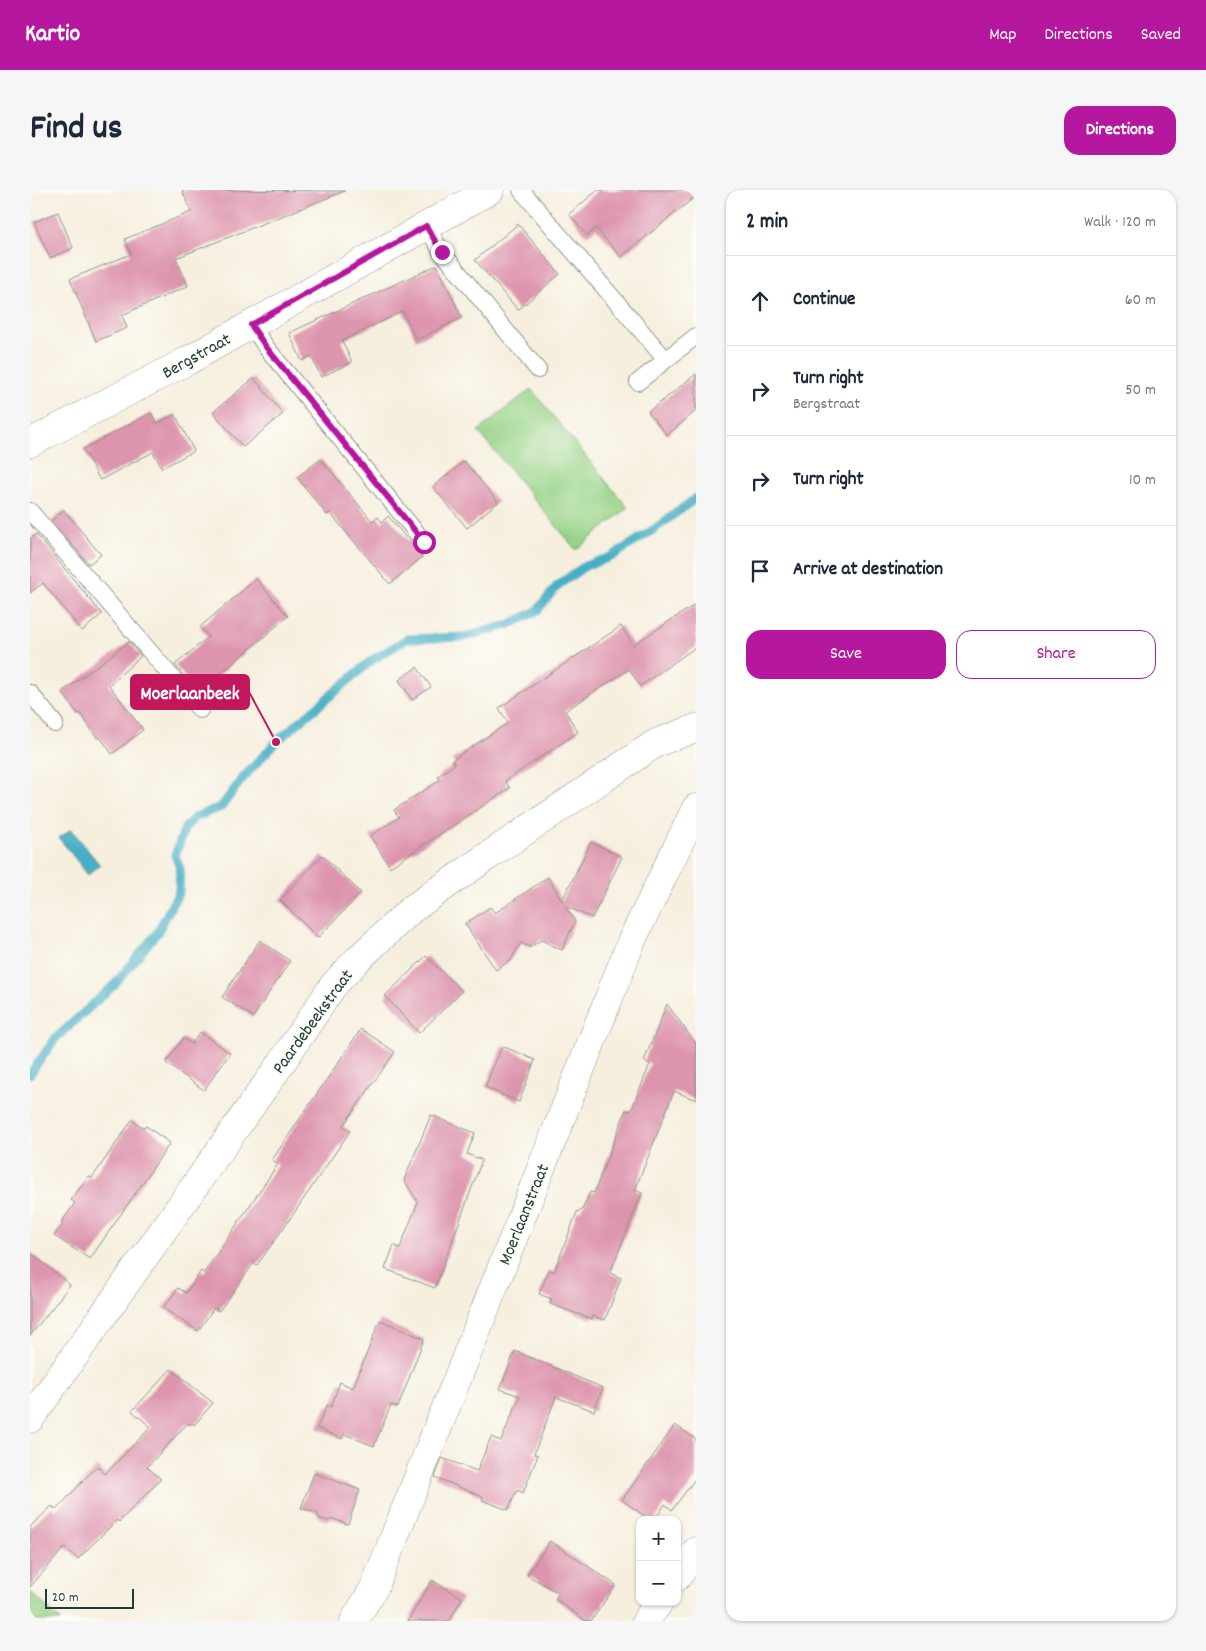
<!DOCTYPE html>
<html lang="en">
<head>
<meta charset="utf-8">
<style>
  :root { --surface:#fff; --page:#f6f6f7; --text:#1f2937; --muted:#747a83; --line:#e0e1e3; --accent:#b5179e }
  body { margin:0; font-family:Dekko,sans-serif; background:var(--page); color:var(--text) }
  .controls { position:absolute; right:15px; bottom:15px; display:grid; overflow:hidden; border-radius:10px; box-shadow:0 1px 4px #0004 }
  .controls button { width:45px; height:45px; display:grid; place-items:center; padding:0; border:0; border-bottom:1px solid var(--line); background:var(--surface); color:var(--text); font:25px sans-serif }
  .scale { position:absolute; left:15px; bottom:12px; width:89px; box-sizing:border-box; padding-left:5px; border:2px solid #1f3d34; border-top:0; font-size:14px; line-height:18px; white-space:nowrap; color:#1f3d34; -webkit-text-stroke:4px #fdfcf7; paint-order:stroke }
  .stop { position:absolute; width:15px; height:15px; margin:-11px; border:4px solid #b5179e; border-radius:50%; background:#fff }
  .stop.end { background:#b5179e; border-color:#fff; box-shadow:0 1px 5px #0008 }
  .list { margin:0; padding:0; list-style:none }
  h2 { display:flex; justify-content:space-between; align-items:center; height:65px; margin:0; padding:0 20px; font-size:21px }
  h2 small { font-size:16px; font-weight:400; color:var(--muted) }
  .list li { display:grid; grid-template-columns:32px 1fr auto; gap:15px; align-items:center; box-sizing:border-box; height:90px; padding:0 20px; border-top:1px solid var(--line) }
  .list b { display:block; font-size:19px; white-space:nowrap }
  .list p { margin:0; font-size:16px; white-space:nowrap; color:var(--muted) }
  .list em { font-size:16px; font-style:normal; color:var(--muted) }
  .actions { display:flex; gap:10px; padding:15px 20px }
  .actions a { flex:1; padding:11px 0; border:1px solid var(--accent); border-radius:15px; text-align:center; font-size:18px; color:var(--accent) }
  .actions .main { background:var(--accent); color:#fff }
  .icon { flex:none; width:28px; height:28px; fill:none; stroke:currentColor; stroke-width:2; stroke-linecap:round; stroke-linejoin:round }
  .map { position:relative; flex:none; width:666px; height:1431px; overflow:hidden; border-radius:15px }
  header { display:flex; align-items:center; gap:30px; box-sizing:border-box; height:70px; padding:0 25px; background:var(--accent); color:#fff }
  header strong { font-size:24px }
  nav { display:flex; gap:28px; margin-inline-start:auto; font-size:18px }
  .intro { display:flex; align-items:center; justify-content:space-between; box-sizing:border-box; height:120px; padding:0 30px }
  h1 { margin:0; font-size:35px }
  .button { padding:12px 22px; border-radius:15px; background:var(--accent); color:#fff; font-size:18px; font-weight:700 }
  main { display:flex; gap:30px; padding:0 30px }
  aside { flex:1; background:var(--surface); border-radius:15px; box-shadow:0 1px 4px #0004 }
  .map>svg:first-child { display:block }
  .green { fill:#97d387; stroke:#5b885e }
  .water { fill:#46afc5; stroke:#32767c }
  .lines { fill:none; stroke-linecap:round; stroke-linejoin:round }
  .stream { stroke:#46afc5; stroke-width:9 }
  .building { fill:#dd94ad }
  .lane-casing { stroke:#8a9689; stroke-width:18 }
  .street-casing { stroke:#8a9689; stroke-width:29 }
  .lane { stroke:#fff; stroke-width:16 }
  .street { stroke:#fff; stroke-width:28 }
  .route { stroke:#b5179e; stroke-width:6 }
  .labels { text-anchor:middle; stroke-width:4; stroke-linejoin:round; paint-order:stroke }
  .street-label { font-size:18px; fill:#1f3d34; stroke:#fdfcf7 }
  .leader { fill:none; stroke:#c2185b; stroke-width:2 }
  .callout-dot { fill:#c2185b; stroke:#fdfcf7; stroke-width:2 }
  .callout { fill:#c2185b; stroke:#c2185b; stroke-width:2 }
  .callout-label { font-size:19px; text-anchor:middle; font-weight:bold; fill:#fff }
</style>
</head>
<body>
<header>
<strong>Kartio</strong>
<nav><a>Map</a><a>Directions</a><a>Saved</a></nav>
</header>
<div class="intro"><h1>Find us</h1><a class="button">Directions</a></div>
<main>
<div class="map">
<svg width="666" height="1431" viewBox="0 0 666 1431">
  <rect width="100%" height="100%" fill="#fdfcf7"/>
  <filter id="ink" filterUnits="userSpaceOnUse"><feTurbulence type="fractalNoise" baseFrequency=".02" numOctaves="2"/><feDisplacementMap in="SourceGraphic" scale="10" xChannelSelector="R" yChannelSelector="G"/><feConvolveMatrix kernelMatrix="1 2 1 2 8 2 1 2 1" color-interpolation-filters="sRGB"/></filter>
  <filter id="wash" filterUnits="userSpaceOnUse"><feTurbulence type="fractalNoise" baseFrequency=".0096" numOctaves="4" result="noise"/><feDisplacementMap in="SourceGraphic" scale="20" xChannelSelector="R" yChannelSelector="G"/><feGaussianBlur stdDeviation="1.12" result="paint"/><feColorMatrix in="noise" values="0 0 0 0 0 0 0 0 0 0 0 0 0 0 0 0 0 1.4 0 .05"/><feComposite in="paint" operator="in"/></filter>
  <g filter="url(#wash)">
    <rect width="100%" height="100%" fill="#f6efde"/>
    <!-- green -->
    <path class="green" d="M 501,199 L 598,318 L 546,360 L 448,241 Z
      M 0,1401 L 31,1431 L 0,1431 Z"/>
    <!-- water -->
    <path class="water" d="M 41,639 L 70,675 L 58,685 L 29,648 Z"/>
    <g class="lines">
      <!-- stream -->
      <path class="stream" d="M 0,884 L 25,849 L 84,795 L 127,743 L 149,702 L 150,678 L 145,665 L 155,638 L 165,627 L 191,617 L 213,588 L 246,552 L 342,470 L 377,449 L 434,447 L 478,435 L 507,421 L 528,395 L 555,376 L 581,367 L 623,340 L 666,308"/>
    </g>
    <g id="blocks">
      <!-- building -->
      <path class="building" d="M 152,0 L 315,1 L 146,68 L 158,96 L 92,125 L 97,138 L 66,151 L 40,89 L 101,64 L 95,49 L 161,22 Z
        M 568,0 L 666,0 L 666,6 L 591,67 L 566,38 L 557,46 L 539,24 Z
        M 28,22 L 43,58 L 20,68 L 4,32 Z
        M 488,34 L 530,84 L 488,120 L 445,70 Z
        M 407,75 L 432,128 L 386,150 L 373,121 L 312,151 L 322,172 L 291,187 L 281,166 L 272,171 L 259,143 Z
        M 666,184 L 666,221 L 637,245 L 618,222 Z
        M 224,188 L 253,224 L 213,257 L 183,222 Z
        M 121,223 L 127,233 L 145,224 L 164,261 L 132,278 L 123,262 L 70,290 L 53,259 Z
        M 291,269 L 342,331 L 348,327 L 352,332 L 358,326 L 392,367 L 360,394 L 300,323 L 297,325 L 267,287 Z
        M 434,271 L 468,312 L 437,338 L 403,297 Z
        M 34,320 L 71,365 L 59,374 L 21,331 Z
        M 6,344 L 72,424 L 52,441 L 13,393 L 0,403 L 0,349 Z
        M 226,389 L 258,426 L 168,503 L 145,475 L 178,447 L 170,437 Z
        M 666,414 L 666,457 L 610,496 L 599,479 L 535,521 L 548,542 L 475,591 L 480,598 L 360,677 L 340,646 L 369,627 L 364,620 L 410,590 L 408,586 L 425,574 L 422,570 L 478,533 L 469,518 L 591,436 L 603,455 Z
        M 99,452 L 111,466 L 79,495 L 113,540 L 82,564 L 70,547 L 68,549 L 50,523 L 48,524 L 32,502 Z
        M 387,477 L 401,497 L 382,510 L 369,490 Z
        M 561,652 L 592,667 L 562,728 L 535,716 L 545,731 L 532,760 L 511,750 L 500,757 L 491,753 L 480,771 L 466,780 L 435,734 L 460,717 L 465,723 L 518,687 L 532,711 Z
        M 292,665 L 331,703 L 288,748 L 250,710 Z
        M 230,750 L 260,771 L 223,827 L 192,807 Z
        M 396,766 L 432,801 L 389,843 L 355,806 Z
        M 637,814 L 666,854 L 666,910 L 644,901 L 605,1000 L 612,1003 L 580,1083 L 591,1088 L 575,1130 L 563,1126 L 562,1129 L 520,1114 L 522,1109 L 509,1104 L 519,1080 L 524,1082 L 547,1022 L 552,1020 L 560,1002 L 564,1003 L 596,920 L 601,921 L 620,874 L 614,871 Z
        M 331,839 L 365,862 L 313,936 L 320,941 L 262,1026 L 227,1075 L 224,1073 L 189,1121 L 184,1118 L 168,1141 L 133,1118 L 148,1098 L 156,1103 L 171,1081 L 174,1083 L 248,974 L 242,970 Z
        M 170,842 L 200,863 L 174,900 L 136,873 L 153,848 L 162,854 Z
        M 472,856 L 505,870 L 489,912 L 455,897 Z
        M 401,925 L 445,943 L 437,964 L 452,970 L 405,1098 L 355,1079 L 364,1055 L 370,1058 L 388,1012 L 374,990 Z
        M 102,930 L 114,938 L 116,936 L 140,953 L 60,1069 L 24,1046 L 33,1034 L 31,1033 L 45,1013 L 41,1010 L 59,986 L 62,988 Z
        M 0,1062 L 40,1095 L 0,1146 Z
        M 350,1130 L 394,1149 L 368,1217 L 361,1215 L 344,1256 L 314,1244 L 312,1249 L 287,1238 L 297,1215 L 301,1217 L 310,1192 L 323,1198 Z
        M 485,1161 L 573,1198 L 564,1221 L 526,1207 L 504,1264 L 508,1265 L 493,1303 L 487,1300 L 478,1320 L 452,1310 L 453,1307 L 405,1287 L 412,1268 L 447,1281 L 461,1247 L 471,1251 L 490,1206 L 470,1199 Z
        M 141,1179 L 183,1213 L 165,1234 L 157,1234 L 117,1277 L 131,1289 L 89,1332 L 87,1330 L 48,1369 L 35,1357 L 0,1397 L 0,1337 L 22,1316 L 26,1320 L 67,1276 L 75,1284 L 121,1237 L 102,1221 Z
        M 645,1235 L 666,1249 L 666,1288 L 642,1320 L 635,1314 L 625,1330 L 620,1330 L 592,1310 Z
        M 284,1283 L 330,1300 L 318,1334 L 303,1329 L 298,1331 L 289,1328 L 287,1323 L 271,1318 Z
        M 520,1351 L 586,1395 L 561,1431 L 556,1431 L 525,1409 L 529,1403 L 497,1385 Z
        M 402,1390 L 432,1408 L 419,1431 L 378,1431 Z"/>
    </g>
  </g>
  <g filter="url(#ink)">
    <use href="#blocks" fill-opacity="0" stroke="#8a9689" stroke-width="1"/>
    <g class="lines">
      <defs>
        <path id="lane" d="M 491,0 L 636,170
          M 396,36 L 412,62 L 508,180
          M 221,135 L 236,157 L 394,352
          M 608,192 L 666,146
          M 0,321 L 170,520
          M 0,503 L 25,534"/>
        <path id="street" d="M 0,253 L 157,171 L 460,0
          M 0,1229 L 250,875 L 303,796 L 328,769 L 382,719 L 452,670 L 626,553 L 666,538
          M 647,1387 L 666,1361
          M 324,1431 L 344,1398 L 602,750 L 666,618
          M 616,1431 L 629,1412"/>
      </defs>
      <!-- lane casing -->
      <use href="#lane" class="lane-casing"/>
      <!-- street casing -->
      <use href="#street" class="street-casing"/>
      <!-- lane -->
      <use href="#lane" class="lane"/>
      <!-- street -->
      <use href="#street" class="street"/>
    </g>
  </g>
  <g class="lines" filter="url(#ink)">
    <!-- route -->
    <path class="route" d="M 394,352 L 236,157 L 221,135 L 396,36 L 412,62"/>
  </g>
  <g class="labels">
    <!-- street labels -->
    <g class="street-label">
      <text transform="translate(166 165) rotate(-29)" y="6">Bergstraat</text>
      <text transform="translate(282 831) rotate(-54)" y="6">Paardebeekstraat</text>
      <text transform="translate(493 1024) rotate(-68)" y="6">Moerlaanstraat</text>
    </g>
  </g>
  <!-- callouts -->
  <path class="leader" d="M246 552L219 502"/>
  <circle class="callout-dot" cx="246" cy="552" r="5"/>
  <rect class="callout" x="101" y="485" width="118" height="34" rx="5"/>
  <g class="callout-label">
    <text x="160" y="509">Moerlaanbeek</text>
  </g>
</svg>
<div class="controls">
<button>+</button>
<button>−</button>
</div>
<div class="scale">20 m</div>
<div class="stop" style="left:394px;top:352px"></div>
<div class="stop end" style="left:412px;top:62px"></div>
</div>
<aside>
<h2>2 min<small>Walk · 120 m</small></h2>
<ul class="list">
<li><svg class="icon" aria-label="ahead" viewBox="0 0 24 24"><path d="M12 20V5M6 11l6-6 6 6"/></svg><div><b>Continue</b></div><em>60 m</em></li>
<li><svg class="icon" aria-label="right" viewBox="0 0 24 24"><path d="M7 20v-9h11M14 6l5 5-5 5"/></svg><div><b>Turn right</b><p>Bergstraat</p></div><em>50 m</em></li>
<li><svg class="icon" aria-label="right" viewBox="0 0 24 24"><path d="M7 20v-9h11M14 6l5 5-5 5"/></svg><div><b>Turn right</b></div><em>10 m</em></li>
<li><svg class="icon" aria-label="arrive" viewBox="0 0 24 24"><path d="M6 21V4h12l-3 4 3 4H6"/></svg><div><b>Arrive at destination</b></div></li>
</ul>
<div class="actions"><a class="main">Save</a><a>Share</a></div>
</aside>
</main>
</body>
</html>
